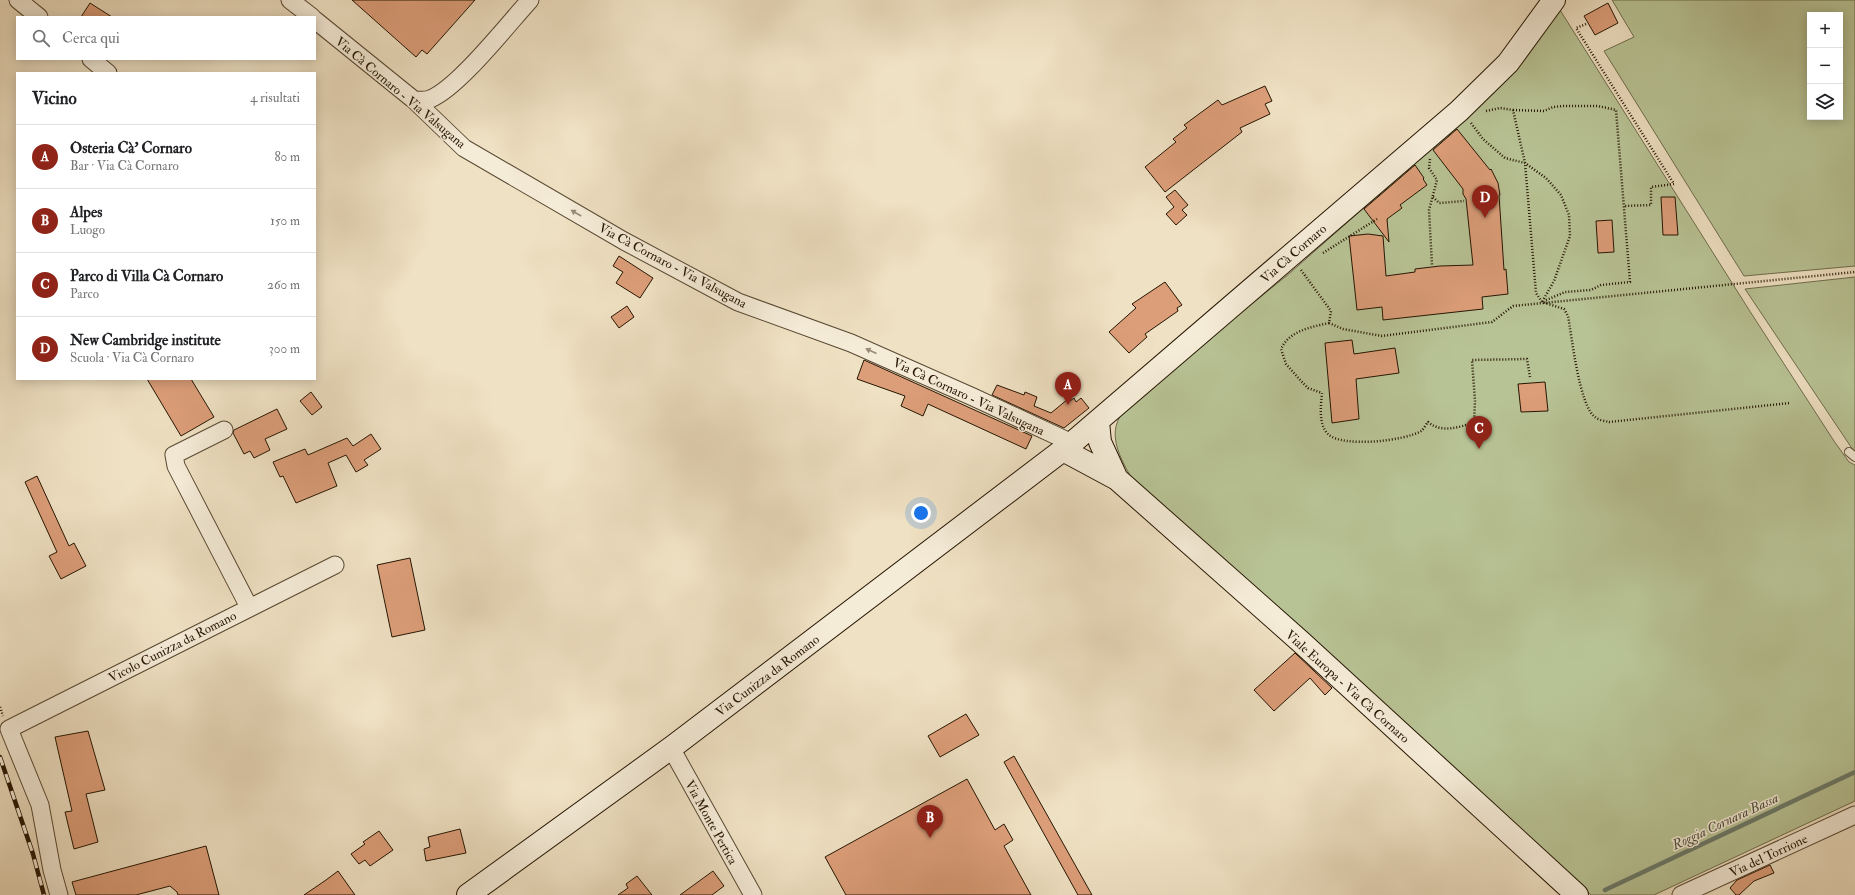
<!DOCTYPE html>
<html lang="it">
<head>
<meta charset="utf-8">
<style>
  :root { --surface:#fff; --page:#f2f2f2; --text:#202124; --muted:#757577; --line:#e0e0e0; --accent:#8f2418 }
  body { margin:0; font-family:"IM FELL Double Pica",serif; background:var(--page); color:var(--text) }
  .controls { position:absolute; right:12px; top:12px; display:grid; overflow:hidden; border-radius:0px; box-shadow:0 2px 10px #0003 }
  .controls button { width:36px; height:36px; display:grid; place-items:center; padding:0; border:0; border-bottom:1px solid var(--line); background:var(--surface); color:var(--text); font:20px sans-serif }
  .you { position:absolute; left:921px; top:513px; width:14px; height:14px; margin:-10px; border:3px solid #fff; border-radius:50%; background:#1a73e8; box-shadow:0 0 0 6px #1a73e833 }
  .badge { display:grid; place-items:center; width:26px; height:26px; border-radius:50%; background:var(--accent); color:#fff; font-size:13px; font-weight:700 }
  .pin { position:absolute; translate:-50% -33px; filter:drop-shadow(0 1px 2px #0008) }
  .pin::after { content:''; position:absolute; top:21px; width:14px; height:12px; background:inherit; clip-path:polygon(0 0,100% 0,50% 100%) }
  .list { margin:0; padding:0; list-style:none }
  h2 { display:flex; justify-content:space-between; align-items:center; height:52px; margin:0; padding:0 16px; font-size:17px }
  h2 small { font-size:13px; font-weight:400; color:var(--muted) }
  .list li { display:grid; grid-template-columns:26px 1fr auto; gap:12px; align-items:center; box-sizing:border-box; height:64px; padding:0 16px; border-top:1px solid var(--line) }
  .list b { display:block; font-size:15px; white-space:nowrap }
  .list p { margin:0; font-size:13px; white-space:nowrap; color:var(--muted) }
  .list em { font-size:13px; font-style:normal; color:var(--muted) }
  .icon { flex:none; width:22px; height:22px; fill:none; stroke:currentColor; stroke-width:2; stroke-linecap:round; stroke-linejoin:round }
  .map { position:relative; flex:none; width:1855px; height:895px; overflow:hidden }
  .search { position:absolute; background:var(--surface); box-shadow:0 2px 10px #0003; left:16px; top:16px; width:300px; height:44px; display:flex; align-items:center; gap:10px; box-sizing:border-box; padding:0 14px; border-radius:0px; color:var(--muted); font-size:15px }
  .panel { position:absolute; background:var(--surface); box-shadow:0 2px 10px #0003; left:16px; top:72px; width:300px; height:308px; border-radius:0px }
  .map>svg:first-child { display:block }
  .green { fill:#b8c395; stroke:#6e6c4c; fill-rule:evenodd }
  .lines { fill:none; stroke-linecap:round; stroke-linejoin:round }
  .stream { stroke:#6b7a6a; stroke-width:4.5 }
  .building { fill:#dc9e79; stroke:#251502 }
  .lane-casing { stroke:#584832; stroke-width:10 }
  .street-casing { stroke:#584832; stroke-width:19 }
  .secondary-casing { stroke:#251502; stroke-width:24 }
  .path { stroke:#251502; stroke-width:2.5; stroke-dasharray:1 2; stroke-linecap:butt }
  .lane { stroke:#f5ecd8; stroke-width:8 }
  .street { stroke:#f5ecd8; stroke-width:17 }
  .secondary { stroke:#f5ecd8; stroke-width:22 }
  .rail-casing { stroke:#251502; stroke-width:4.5 }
  .rail { stroke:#f5ecd8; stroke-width:3; stroke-dasharray:9; stroke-linecap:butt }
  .oneway { fill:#978b78 }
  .labels { text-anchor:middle; stroke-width:3; stroke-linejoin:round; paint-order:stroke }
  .street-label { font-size:13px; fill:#251502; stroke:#f5ecd8 }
  .water-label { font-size:14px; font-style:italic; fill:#4e503f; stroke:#f5ecd8 }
</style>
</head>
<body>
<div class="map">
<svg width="1855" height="895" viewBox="0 0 1855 895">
  <rect width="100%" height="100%" fill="#efe1c3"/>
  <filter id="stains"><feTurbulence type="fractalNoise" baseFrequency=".005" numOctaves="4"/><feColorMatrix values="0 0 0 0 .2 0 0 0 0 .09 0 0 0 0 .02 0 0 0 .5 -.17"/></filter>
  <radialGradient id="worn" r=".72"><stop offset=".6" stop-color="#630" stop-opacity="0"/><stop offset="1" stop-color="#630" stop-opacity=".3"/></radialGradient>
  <!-- green -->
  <path class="green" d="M 1612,0 L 1855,0 L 1855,266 L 1744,276 L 1604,51 L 1634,37 ZM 1810,15 L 1840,15 L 1840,117 L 1810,117 Z
    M 1560,10 L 1751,313 L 1834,441 L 1849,462 L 1855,465 L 1855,801 L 1654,895 L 1591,895 L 1584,888 L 1136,486 C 1124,464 1104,436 1123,412 L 1170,370 L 1290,273 L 1478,107 L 1508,78 Z
    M 1855,277 L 1855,453 L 1745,289 Z"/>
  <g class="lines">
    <!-- stream -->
    <path class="stream" d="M 1605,890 L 1855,772"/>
  </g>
  <!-- building -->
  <path class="building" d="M 352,0 L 475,0 L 427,54 L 422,50 L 416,57 Z
    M 90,3 L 112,17 L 81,17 Z
    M 1608,3 L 1618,23 L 1595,35 L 1584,16 Z
    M 1265,86 L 1272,101 L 1265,104 L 1270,114 L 1240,128 L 1242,132 L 1165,192 L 1145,167 L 1176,142 L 1173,139 L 1187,128 L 1184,125 L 1218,100 L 1222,105 Z
    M 1457,129 L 1490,170 L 1491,169 L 1498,183 L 1500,195 L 1499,195 L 1504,270 L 1506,269 L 1508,294 L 1482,297 L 1483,309 L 1383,320 L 1382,307 L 1357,310 L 1349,236 L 1368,234 L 1383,236 L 1386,276 L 1415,272 L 1415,269 L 1440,266 L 1473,265 L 1466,199 L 1463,194 L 1463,189 L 1433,150 Z
    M 1415,165 L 1424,178 L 1423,179 L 1427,185 L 1400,205 L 1402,208 L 1387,219 L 1389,242 L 1364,209 Z
    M 1175,190 L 1188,205 L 1182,210 L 1187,215 L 1176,225 L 1166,214 L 1174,207 L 1166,197 Z
    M 1661,197 L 1675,197 L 1678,235 L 1663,235 Z
    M 1612,220 L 1614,252 L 1598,253 L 1596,221 Z
    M 619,256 L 653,278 L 640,298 L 616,283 L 623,272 L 613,266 Z
    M 1165,282 L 1182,305 L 1177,308 L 1178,311 L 1145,334 L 1147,337 L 1129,353 L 1109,332 L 1136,308 L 1132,304 Z
    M 627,306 L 634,317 L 619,328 L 611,317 Z
    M 1352,340 L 1354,354 L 1395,348 L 1399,373 L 1356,379 L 1359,419 L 1332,423 L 1325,343 Z
    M 864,360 L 1032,436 L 1026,449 L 928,404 L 923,416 L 901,406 L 905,396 L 857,379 Z
    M 147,379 L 191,379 L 214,417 L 181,436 Z
    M 1545,382 L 1548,411 L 1521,412 L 1518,384 Z
    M 997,385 L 1024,395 L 1025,392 L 1037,397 L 1034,406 L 1051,413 L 1068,399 L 1070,401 L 1074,398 L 1076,402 L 1081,398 L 1089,408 L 1064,428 L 992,395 Z
    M 311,392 L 322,407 L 312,415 L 300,401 Z
    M 277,409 L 287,429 L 265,439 L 270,450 L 254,458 L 250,451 L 244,454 L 233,433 L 234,430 Z
    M 371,434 L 381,449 L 364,460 L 368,465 L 356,472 L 346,455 L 328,463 L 337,486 L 296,503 L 283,476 L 280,477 L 273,462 L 305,449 L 308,455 L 347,438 L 353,446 Z
    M 37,476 L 69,546 L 74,543 L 86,566 L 61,579 L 49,556 L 57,552 L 25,482 Z
    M 410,558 L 425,630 L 392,637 L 377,565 Z
    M 1295,653 L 1332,688 L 1325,695 L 1310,678 L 1274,711 L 1254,690 Z
    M 966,714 L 979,735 L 940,757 L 928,736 Z
    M 88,731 L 105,790 L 86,794 L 98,842 L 74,849 L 65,812 L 72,811 L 55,737 Z
    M 1014,756 L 1092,895 L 1078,895 L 1004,762 Z
    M 967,779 L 995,830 L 1004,824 L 1013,840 L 1004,846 L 1031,895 L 846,895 L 825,857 Z
    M 460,829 L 466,853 L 426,861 L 424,849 L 430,847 L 428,837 Z
    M 379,831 L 393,850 L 370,866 L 365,860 L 359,864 L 351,854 L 365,844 L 363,842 Z
    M 206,846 L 219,895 L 178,895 L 177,892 L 170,886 L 136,895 L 76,895 L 72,882 Z
    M 1770,865 L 1774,873 L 1754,881 L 1739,895 L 1736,895 L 1730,888 L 1737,880 Z
    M 338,871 L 355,895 L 304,895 L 326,880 Z
    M 713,871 L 724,886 L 712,895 L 680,895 Z
    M 637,876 L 652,895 L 618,895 L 628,888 L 626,884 Z"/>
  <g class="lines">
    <defs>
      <path id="lane" d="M 1849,452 L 1855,457"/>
      <path id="street" d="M 18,0 L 39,17
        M 290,0 L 312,17
        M 315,20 L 414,100 L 464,148 L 624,241 L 738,302 L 851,343 L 973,397 L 1072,443
        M 91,59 L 108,73
        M 414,100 C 419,100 425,101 430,99 C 458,88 508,24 530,0
        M 224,430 L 174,455 L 176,466 L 249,607
        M 671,748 L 753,895
        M 59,895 L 52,870 L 40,805 L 9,729 L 335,565
        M 1681,895 L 1855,815"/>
      <path id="secondary" d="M 1098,422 L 1100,442 L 1117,479
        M 1063,450 L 1117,479 L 1301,642 L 1577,895
        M 468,895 L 671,748 L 1072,443 L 1459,111 L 1508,63 L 1554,0"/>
    </defs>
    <!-- lane casing -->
    <use href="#lane" class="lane-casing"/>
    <!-- street casing -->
    <use href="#street" class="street-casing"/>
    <!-- secondary casing -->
    <use href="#secondary" class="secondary-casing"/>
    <!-- path -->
    <path class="path" d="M 1586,24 L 1576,28 L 1674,184 L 1651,187 L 1651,205 L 1624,206
      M 1513,110 L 1544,111 L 1553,107 L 1564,106 L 1598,106 L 1616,110 L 1630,282 L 1601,285 L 1591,290 L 1565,292 L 1544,301
      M 1486,111 L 1500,108 L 1513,110 L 1525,163 L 1536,293 L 1542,302 L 1564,309 L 1568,316 C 1572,337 1579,405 1595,417 C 1598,420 1605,421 1609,422 L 1790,403
      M 1471,123 L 1483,139 L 1505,158 L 1525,163 L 1546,178 L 1561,195 L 1569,215 L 1570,236 L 1554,281 L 1542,302
      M 1430,159 L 1429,168 L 1437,180 L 1429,210 L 1432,265
      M 1433,197 L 1439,203 L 1464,201
      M 1323,253 L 1377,219
      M 1301,270 L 1331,311 L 1329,323 C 1311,327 1289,331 1281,349 L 1286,364 L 1302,382 L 1308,388 L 1322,393 C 1321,405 1318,424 1328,434 C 1342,448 1405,441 1421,431 C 1424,429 1426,424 1428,422 C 1441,433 1459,428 1474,422 L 1475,401 L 1472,360 L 1527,359 L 1530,377
      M 1329,323 L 1343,329 L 1382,336 L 1492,322 L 1513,306 L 1855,272
      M 0,707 L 3,716"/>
    <!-- lane -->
    <use href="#lane" class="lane"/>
    <!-- street -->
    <use href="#street" class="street"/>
    <!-- secondary -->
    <use href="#secondary" class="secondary"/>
    <defs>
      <path id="rail" d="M 0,757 L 33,854 L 44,895"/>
    </defs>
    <!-- rail casing -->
    <use href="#rail" class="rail-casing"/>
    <!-- rail -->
    <use href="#rail" class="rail"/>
  </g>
  <!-- one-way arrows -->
  <defs><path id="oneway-solid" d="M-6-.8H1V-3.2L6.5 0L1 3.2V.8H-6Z"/></defs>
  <g class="oneway">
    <use href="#oneway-solid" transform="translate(576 213) rotate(-150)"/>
    <use href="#oneway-solid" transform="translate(871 351) rotate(-156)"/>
  </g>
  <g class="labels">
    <!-- street labels -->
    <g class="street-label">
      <text transform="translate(401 92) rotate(40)" y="5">Via Cà Cornaro - Via Valsugana</text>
      <text transform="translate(1293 253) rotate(-41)" y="5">Via Cà Cornaro</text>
      <text transform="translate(673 265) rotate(28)" y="5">Via Cà Cornaro - Via Valsugana</text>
      <text transform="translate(969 396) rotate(25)" y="5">Via Cà Cornaro - Via Valsugana</text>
      <text transform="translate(172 646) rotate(-27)" y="5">Vicolo Cunizza da Romano</text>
      <text transform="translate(767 675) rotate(-37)" y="5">Via Cunizza da Romano</text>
      <text transform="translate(1348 686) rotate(42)" y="5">Viale Europa - Via Cà Cornaro</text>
      <text transform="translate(712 822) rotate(61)" y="5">Via Monte Pertica</text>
      <text transform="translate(1768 855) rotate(-25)" y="5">Via del Torrione</text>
    </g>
    <!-- water labels -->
    <g class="water-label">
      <text transform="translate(1725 821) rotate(-25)" y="5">Roggia Cornara Bassa</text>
    </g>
  </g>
  <rect width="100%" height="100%" filter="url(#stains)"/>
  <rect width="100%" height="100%" fill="url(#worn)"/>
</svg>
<div class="controls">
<button>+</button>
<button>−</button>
<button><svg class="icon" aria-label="layers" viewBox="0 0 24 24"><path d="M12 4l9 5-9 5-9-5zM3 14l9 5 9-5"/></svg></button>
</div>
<div class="you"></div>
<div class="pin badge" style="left:1068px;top:405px">A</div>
<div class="pin badge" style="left:930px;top:838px">B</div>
<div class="pin badge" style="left:1479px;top:449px">C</div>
<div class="pin badge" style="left:1485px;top:218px">D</div>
<div class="search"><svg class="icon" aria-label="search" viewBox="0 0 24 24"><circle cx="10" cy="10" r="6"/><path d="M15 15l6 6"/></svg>Cerca qui</div>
<section class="panel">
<h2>Vicino<small>4 risultati</small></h2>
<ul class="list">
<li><span class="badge">A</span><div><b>Osteria Cà' Cornaro</b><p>Bar · Via Cà Cornaro</p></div><em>80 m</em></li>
<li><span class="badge">B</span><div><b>Alpes</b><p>Luogo</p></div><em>150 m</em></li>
<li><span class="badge">C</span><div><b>Parco di Villa Cà Cornaro</b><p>Parco</p></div><em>260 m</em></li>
<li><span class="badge">D</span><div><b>New Cambridge institute</b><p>Scuola · Via Cà Cornaro</p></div><em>300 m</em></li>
</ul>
</section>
</div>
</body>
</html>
